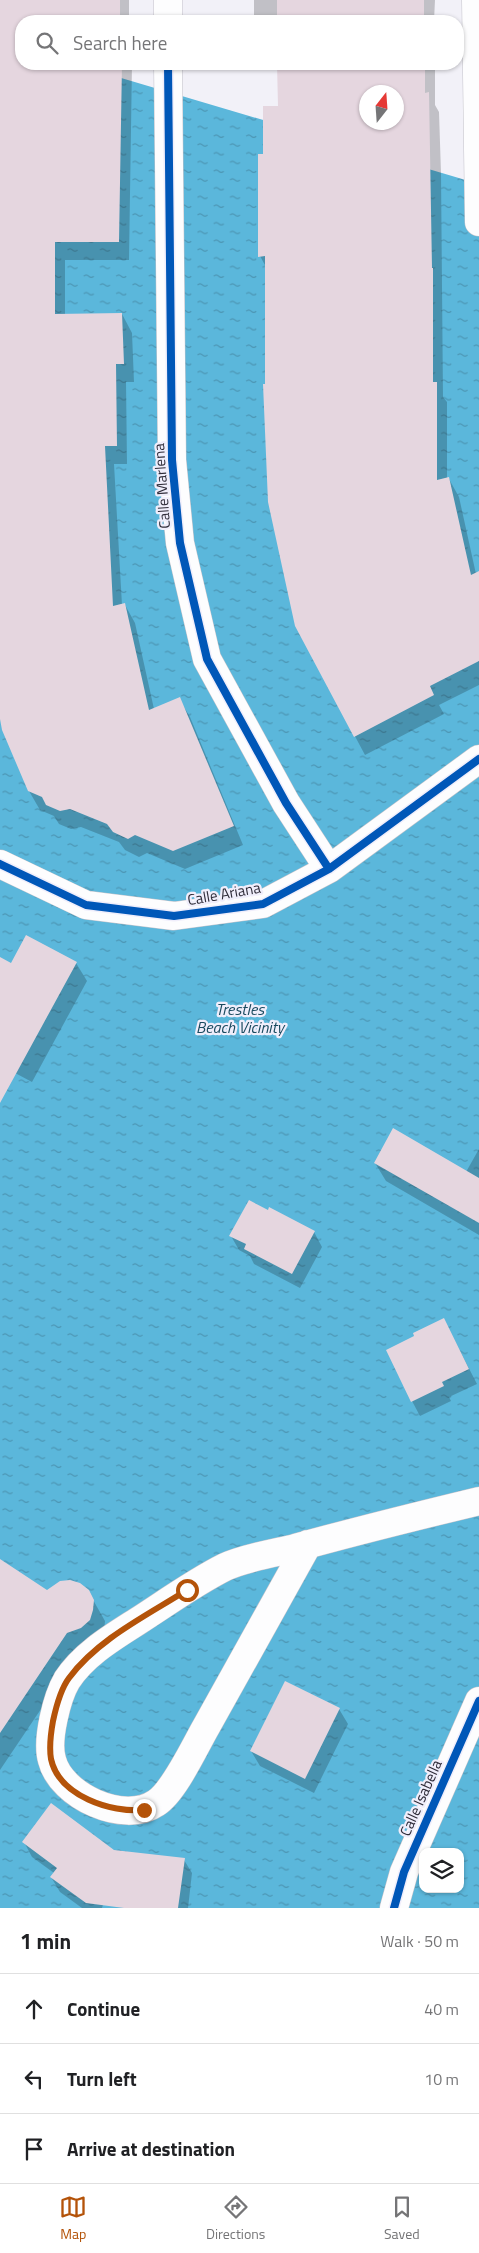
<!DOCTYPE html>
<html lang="en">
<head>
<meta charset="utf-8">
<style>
  :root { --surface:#fff; --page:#f6f6f6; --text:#202124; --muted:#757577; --line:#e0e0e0; --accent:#b45309 }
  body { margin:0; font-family:"Titillium Web",sans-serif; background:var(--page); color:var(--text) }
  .controls { position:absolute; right:15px; bottom:15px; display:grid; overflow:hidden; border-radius:10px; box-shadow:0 1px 4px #0004 }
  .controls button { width:45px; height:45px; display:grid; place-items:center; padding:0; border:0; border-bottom:1px solid var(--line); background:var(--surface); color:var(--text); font:25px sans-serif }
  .compass { position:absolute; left:359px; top:85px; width:45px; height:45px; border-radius:50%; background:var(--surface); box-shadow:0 1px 4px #0004; rotate:17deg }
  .stop { position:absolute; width:15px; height:15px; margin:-11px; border:4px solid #b45309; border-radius:50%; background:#fff }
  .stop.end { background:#b45309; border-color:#fff; box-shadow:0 1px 5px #0008 }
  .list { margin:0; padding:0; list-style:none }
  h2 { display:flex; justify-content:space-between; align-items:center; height:65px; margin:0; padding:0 20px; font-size:21px }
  h2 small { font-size:16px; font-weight:400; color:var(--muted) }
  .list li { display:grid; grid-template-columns:32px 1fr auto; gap:15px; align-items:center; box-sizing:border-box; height:70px; padding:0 20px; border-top:1px solid var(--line) }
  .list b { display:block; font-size:19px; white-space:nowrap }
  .list em { font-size:16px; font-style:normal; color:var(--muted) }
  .icon { flex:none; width:28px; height:28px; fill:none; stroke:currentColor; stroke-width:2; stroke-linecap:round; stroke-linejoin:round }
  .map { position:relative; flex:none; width:479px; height:1908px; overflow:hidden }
  .search { position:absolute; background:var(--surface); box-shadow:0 1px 4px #0004; left:15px; right:15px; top:15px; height:55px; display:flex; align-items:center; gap:12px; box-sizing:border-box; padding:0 18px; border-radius:20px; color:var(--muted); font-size:19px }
  .sheet { height:275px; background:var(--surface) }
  nav { display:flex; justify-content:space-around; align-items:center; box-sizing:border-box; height:70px; border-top:1px solid var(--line); background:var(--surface); font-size:14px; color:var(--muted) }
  nav a { display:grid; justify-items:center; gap:2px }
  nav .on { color:var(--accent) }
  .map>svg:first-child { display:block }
  .water { fill:url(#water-ripples); fill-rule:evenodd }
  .shadow { fill:#0003; fill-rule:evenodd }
  .building { fill:#e5d6df; fill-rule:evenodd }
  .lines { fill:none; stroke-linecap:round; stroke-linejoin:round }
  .minor-casing { stroke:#c3c2ca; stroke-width:29 }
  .minor { stroke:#fdfdfe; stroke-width:28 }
  .cycleway-casing { stroke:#f0eefb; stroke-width:11 }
  .cycleway { stroke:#0057b8; stroke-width:8 }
  .route { stroke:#b45309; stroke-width:6 }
  .labels { text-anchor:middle; stroke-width:4.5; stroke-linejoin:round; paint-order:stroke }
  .street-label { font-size:15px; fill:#2f2c39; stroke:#f0eefb }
  .water-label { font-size:16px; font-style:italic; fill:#1a4a5f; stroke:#f0eefb }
</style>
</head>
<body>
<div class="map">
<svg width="479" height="1908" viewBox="0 0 479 1908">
  <defs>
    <pattern id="water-ripples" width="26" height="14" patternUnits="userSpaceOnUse" patternTransform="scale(1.25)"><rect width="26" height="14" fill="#5bb7db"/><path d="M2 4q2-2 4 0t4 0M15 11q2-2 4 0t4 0" fill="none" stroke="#4c95b3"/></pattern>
  </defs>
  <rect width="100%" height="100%" fill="#f2f1f8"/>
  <!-- water -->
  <path class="water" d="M 0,42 L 21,48 L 21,64 L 74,64 L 479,184 L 479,1908 L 0,1908 ZM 423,1852 L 460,1852 L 460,1889 L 423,1889 Z"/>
  <!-- shadow -->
  <path class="shadow" d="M 0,0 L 129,0 L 129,21 L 21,21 L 21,64 L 132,64 L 129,260 L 65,260 L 65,315 L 122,314 L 132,333 L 134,382 L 126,382 L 127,464 L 114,464 L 122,605 L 125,605 L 135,623 L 154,709 L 179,699 L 190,717 L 243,845 L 185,869 L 147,853 L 139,857 L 125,850 L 119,842 L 81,827 L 71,829 L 59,824 L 54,816 L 40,810 L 29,791 L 0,713 Z
    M 254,0 L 435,0 L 434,21 L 254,21 Z
    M 279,64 L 435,64 L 435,105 L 439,112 L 441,173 L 443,397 L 447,402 L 447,479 L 449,479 L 459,497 L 476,574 L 479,573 L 479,685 L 439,705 L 444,714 L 365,755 L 296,626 L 266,385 L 266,267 L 260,256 L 264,156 L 279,107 ZM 366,92 L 396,92 L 396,122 L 366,122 Z
    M 0,959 L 11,965 L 76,963 L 87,981 L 32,1082 L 0,1065 Z
    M 479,1149 L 479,1235 L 386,1181 L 375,1163 L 466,1172 Z
    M 314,1232 L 322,1247 L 300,1288 L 254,1264 L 250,1256 L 239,1250 L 231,1236 Z
    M 444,1320 L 477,1384 L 449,1397 L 451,1401 L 420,1416 L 412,1401 L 416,1337 Z
    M 0,1560 L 47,1591 L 88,1591 L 105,1621 L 104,1632 L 78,1654 L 0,1770 Z
    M 339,1709 L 348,1724 L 314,1793 L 260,1766 L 251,1751 Z
    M 24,1842 L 116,1862 L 102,1908 L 82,1908 L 60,1892 L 51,1877 L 54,1873 L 32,1857 Z
    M 184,1860 L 192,1873 L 188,1908 L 143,1908 Z"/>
  <!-- building -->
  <path class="building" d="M 0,0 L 120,0 L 120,21 L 21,21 L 21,64 L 122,64 L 119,242 L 55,242 L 55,314 L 122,313 L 124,364 L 116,364 L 117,446 L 105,446 L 113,606 L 125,603 L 149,710 L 180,697 L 234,826 L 173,851 L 135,835 L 128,839 L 113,832 L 107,824 L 70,809 L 60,811 L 46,805 L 42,797 L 28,791 L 2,730 L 0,719 Z
    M 277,0 L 424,0 L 424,21 L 277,21 Z
    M 277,64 L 425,64 L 425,93 L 429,92 L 432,268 L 433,268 L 433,382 L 437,382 L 437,480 L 449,477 L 471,575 L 479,571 L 479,661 L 430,686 L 434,695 L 354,737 L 295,626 L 268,502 L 263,384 L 265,384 L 265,256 L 258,257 L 258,154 L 263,154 L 263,106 L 278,106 ZM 366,92 L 396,92 L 396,122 L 366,122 Z
    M 26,935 L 77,962 L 0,1103 L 0,957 L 11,963 Z
    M 393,1128 L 479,1178 L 479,1223 L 374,1163 Z
    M 249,1200 L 268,1210 L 269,1207 L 315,1231 L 292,1274 L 244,1249 L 246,1244 L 229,1236 Z
    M 444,1318 L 469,1369 L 442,1382 L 444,1386 L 411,1402 L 386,1350 L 414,1336 L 413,1333 Z
    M 0,1559 L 47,1590 L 60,1581 L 70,1580 L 80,1583 L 89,1590 L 94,1600 L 93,1610 L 90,1620 L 81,1628 L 67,1633 L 0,1733 Z
    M 285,1681 L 340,1708 L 305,1779 L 250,1751 Z
    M 51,1803 L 114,1850 L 185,1858 L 178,1908 L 124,1908 L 86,1903 L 50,1877 L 57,1868 L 22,1842 Z"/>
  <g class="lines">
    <defs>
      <path id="minor" d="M 168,0 L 168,21
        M 476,0 L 479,222
        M 168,64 L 172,460 L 180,543 L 207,659 L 286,803 L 329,869
        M 0,864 L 86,905 L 174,916 L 263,904 L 329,869 L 479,759
        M 308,1544 C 274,1605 240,1666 206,1727 C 195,1746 174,1792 156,1803 C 124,1825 61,1796 52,1760 C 46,1740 57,1697 67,1680 C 84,1654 113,1637 138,1621 C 166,1603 195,1582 225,1567 C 244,1558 274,1553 295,1548 C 356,1531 417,1516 479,1501
        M 394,1908 L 404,1872 L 479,1701"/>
    </defs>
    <!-- minor casing -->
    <use href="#minor" class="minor-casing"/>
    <!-- minor -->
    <use href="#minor" class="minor"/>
    <defs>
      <path id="cycleway" d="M 168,64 L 172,460 L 180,543 L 207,659 L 286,803 L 329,869
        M 0,864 L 86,905 L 174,916 L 263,904 L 329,869 L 479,759
        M 394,1908 L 404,1872 L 479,1701"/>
    </defs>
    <!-- cycleway casing -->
    <use href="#cycleway" class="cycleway-casing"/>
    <!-- cycleway -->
    <use href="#cycleway" class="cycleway"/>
  </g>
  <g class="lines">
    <!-- route -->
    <path class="route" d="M 144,1810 C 111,1813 59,1796 51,1759 C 49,1747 51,1732 53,1721 C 56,1707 60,1690 69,1678 C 98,1639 146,1616 187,1590"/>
  </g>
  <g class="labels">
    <!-- street labels -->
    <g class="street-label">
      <text transform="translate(162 486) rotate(-94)" y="5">Calle Marlena</text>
      <text transform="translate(224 894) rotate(-10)" y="5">Calle Ariana</text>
      <text transform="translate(421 1798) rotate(-66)" y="5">Calle Isabella</text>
    </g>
    <!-- water labels -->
    <g class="water-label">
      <text x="240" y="1015">Trestles<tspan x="240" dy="18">Beach Vicinity</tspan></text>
    </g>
  </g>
</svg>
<div class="controls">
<button><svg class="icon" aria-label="layers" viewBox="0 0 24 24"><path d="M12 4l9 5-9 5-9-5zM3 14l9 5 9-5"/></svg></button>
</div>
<svg class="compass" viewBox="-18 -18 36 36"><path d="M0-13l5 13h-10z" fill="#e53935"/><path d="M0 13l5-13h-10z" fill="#757577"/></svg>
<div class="stop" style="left:187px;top:1590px"></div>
<div class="stop end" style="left:144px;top:1810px"></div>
<div class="search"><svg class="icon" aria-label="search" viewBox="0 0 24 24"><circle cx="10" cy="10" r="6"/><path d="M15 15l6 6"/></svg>Search here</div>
</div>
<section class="sheet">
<h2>1 min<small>Walk · 50 m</small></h2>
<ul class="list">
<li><svg class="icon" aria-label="ahead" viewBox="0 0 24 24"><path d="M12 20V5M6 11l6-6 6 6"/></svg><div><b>Continue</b></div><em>40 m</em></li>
<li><svg class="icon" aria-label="left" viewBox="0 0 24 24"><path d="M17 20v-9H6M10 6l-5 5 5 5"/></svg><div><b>Turn left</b></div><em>10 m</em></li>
<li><svg class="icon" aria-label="arrive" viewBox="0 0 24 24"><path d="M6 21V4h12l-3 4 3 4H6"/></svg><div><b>Arrive at destination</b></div></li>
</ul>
</section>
<nav>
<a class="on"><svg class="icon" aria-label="map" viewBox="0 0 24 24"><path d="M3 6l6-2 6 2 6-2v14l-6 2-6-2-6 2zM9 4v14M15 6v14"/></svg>Map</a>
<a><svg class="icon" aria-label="directions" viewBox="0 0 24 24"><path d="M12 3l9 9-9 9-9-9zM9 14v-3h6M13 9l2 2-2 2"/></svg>Directions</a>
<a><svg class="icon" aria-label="saved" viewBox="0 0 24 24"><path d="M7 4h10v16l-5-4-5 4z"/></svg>Saved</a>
</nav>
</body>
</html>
